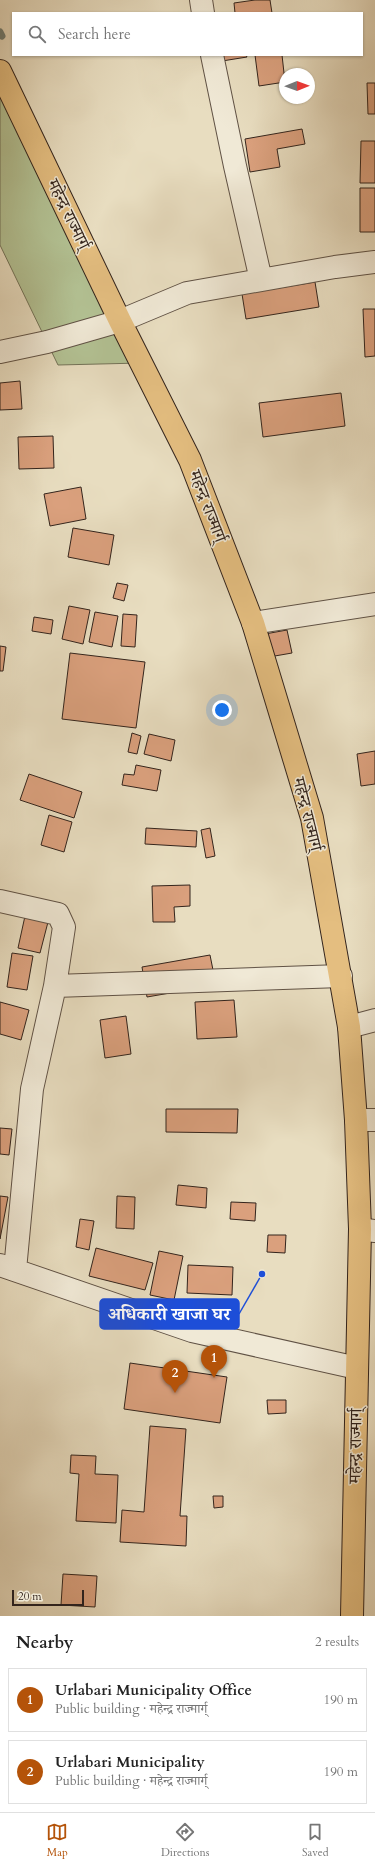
<!DOCTYPE html>
<html lang="en">
<head>
<meta charset="utf-8">
<style>
  :root { --surface:#fff; --page:#f2f2f2; --text:#222; --muted:#767676; --line:#e0e0e0; --accent:#b45309 }
  body { margin:0; font-family:Cardo,"Noto Serif Devanagari",serif; background:var(--page); color:var(--text) }
  .compass { position:absolute; left:279px; top:68px; width:36px; height:36px; border-radius:50%; background:var(--surface); box-shadow:0 1px 3px #0004; rotate:89deg }
  .scale { position:absolute; left:12px; bottom:10px; width:72px; box-sizing:border-box; padding-left:4px; border:2px solid #33241c; border-top:0; font-size:11px; line-height:14px; white-space:nowrap; color:#33241c; -webkit-text-stroke:3px #f0e9d6; paint-order:stroke }
  .you { position:absolute; left:222px; top:710px; width:14px; height:14px; margin:-10px; border:3px solid #fff; border-radius:50%; background:#1a73e8; box-shadow:0 0 0 6px #1a73e833 }
  .badge { display:grid; place-items:center; width:26px; height:26px; border-radius:50%; background:var(--accent); color:#fff; font-size:13px; font-weight:700 }
  .pin { position:absolute; translate:-50% -33px; filter:drop-shadow(0 1px 2px #0008) }
  .pin::after { content:''; position:absolute; top:21px; width:14px; height:12px; background:inherit; clip-path:polygon(0 0,100% 0,50% 100%) }
  .list { margin:0; padding:0; list-style:none }
  h2 { display:flex; justify-content:space-between; align-items:center; height:52px; margin:0; padding:0 16px; font-size:17px }
  h2 small { font-size:13px; font-weight:400; color:var(--muted) }
  .list li { display:grid; grid-template-columns:26px 1fr auto; gap:12px; align-items:center; box-sizing:border-box; height:64px; margin:0 8px 8px; padding:0 8px; border:1px solid var(--line); border-radius:0px }
  .list b { display:block; font-size:15px; white-space:nowrap }
  .list p { margin:0; font-size:13px; white-space:nowrap; color:var(--muted) }
  .list em { font-size:13px; font-style:normal; color:var(--muted) }
  .icon { flex:none; width:22px; height:22px; fill:none; stroke:currentColor; stroke-width:2; stroke-linecap:round; stroke-linejoin:round }
  .map { position:relative; flex:none; width:375px; height:1616px; overflow:hidden }
  .search { position:absolute; background:var(--surface); box-shadow:0 1px 3px #0004; left:12px; right:12px; top:12px; height:44px; display:flex; align-items:center; gap:10px; box-sizing:border-box; padding:0 14px; border-radius:0px; color:var(--muted); font-size:15px }
  .sheet { height:196px; background:var(--surface) }
  nav { display:flex; justify-content:space-around; align-items:center; box-sizing:border-box; height:56px; border-top:1px solid var(--line); background:var(--surface); font-size:11px; color:var(--muted) }
  nav a { display:grid; justify-items:center; gap:2px }
  nav .on { color:var(--accent) }
  .map>svg:first-child { display:block }
  .green { fill:#b3c294; stroke:#737358 }
  .lines { fill:none; stroke-linecap:round; stroke-linejoin:round }
  .stream { stroke:#6f7f76; stroke-width:7 }
  .building { fill:#daa07d; stroke:#33241c }
  .minor-casing { stroke:#605245; stroke-width:24 }
  .highway-casing { stroke:#33241c; stroke-width:24 }
  .minor { stroke:#f0e9d6; stroke-width:22 }
  .highway { stroke:#e4be80; stroke-width:22 }
  .labels { text-anchor:middle; stroke-width:3; stroke-linejoin:round; paint-order:stroke }
  .street-label { font-size:17px; fill:#33241c; stroke:#f0e9d6 }
  .leader { fill:none; stroke:#1d4ed8; stroke-width:1.5 }
  .callout-dot { fill:#1d4ed8; stroke:#f0e9d6; stroke-width:1.5 }
  .callout { fill:#1d4ed8; stroke:#1d4ed8; stroke-width:1.5 }
  .callout-label { font-size:18px; text-anchor:middle; font-weight:bold; fill:#fff }
</style>
</head>
<body>
<div class="map">
<svg width="375" height="1616" viewBox="0 0 375 1616">
  <rect width="100%" height="100%" fill="#e8ddc0"/>
  <filter id="stains"><feTurbulence type="fractalNoise" baseFrequency=".005" numOctaves="4"/><feColorMatrix values="0 0 0 0 .2 0 0 0 0 .09 0 0 0 0 .02 0 0 0 .5 -.17"/></filter>
  <radialGradient id="worn" r=".72"><stop offset=".6" stop-color="#630" stop-opacity="0"/><stop offset="1" stop-color="#630" stop-opacity=".3"/></radialGradient>
  <!-- green -->
  <path class="green" d="M 0,71 L 141,363 L 58,365 L 0,245 Z"/>
  <g class="lines">
    <!-- stream -->
    <path class="stream" d="M 0,32 L 2,36"/>
  </g>
  <!-- building -->
  <path class="building" d="M 255,0 L 270,0 L 272,13 L 235,13 L 234,3 Z
    M 221,55 L 246,55 L 247,57 L 222,61 Z
    M 255,55 L 282,55 L 285,82 L 259,86 Z
    M 367,83 L 375,83 L 375,114 L 368,114 Z
    M 302,129 L 305,144 L 277,149 L 280,167 L 250,172 L 245,139 Z
    M 361,141 L 375,141 L 375,183 L 360,183 Z
    M 360,188 L 375,188 L 375,232 L 360,232 Z
    M 315,282 L 319,307 L 246,319 L 242,294 Z
    M 363,309 L 375,309 L 375,356 L 365,357 Z
    M 20,381 L 22,409 L 0,410 L 0,383 Z
    M 341,393 L 345,426 L 263,437 L 259,403 Z
    M 53,436 L 54,468 L 19,469 L 18,437 Z
    M 81,487 L 86,519 L 50,526 L 44,494 Z
    M 73,528 L 114,535 L 109,565 L 68,557 Z
    M 117,583 L 128,585 L 124,601 L 113,598 Z
    M 69,606 L 90,610 L 83,644 L 62,639 Z
    M 95,612 L 118,616 L 112,647 L 89,642 Z
    M 123,614 L 137,615 L 135,647 L 121,646 Z
    M 34,617 L 53,620 L 51,634 L 32,631 Z
    M 287,630 L 292,653 L 269,657 L 265,634 Z
    M 0,646 L 6,647 L 3,671 L 0,671 Z
    M 70,653 L 145,662 L 136,728 L 62,719 Z
    M 132,733 L 141,736 L 137,754 L 128,752 Z
    M 149,734 L 175,740 L 171,761 L 144,754 Z
    M 375,751 L 375,784 L 361,786 L 357,754 Z
    M 136,765 L 161,770 L 157,791 L 122,785 L 124,774 L 134,775 Z
    M 29,774 L 82,792 L 74,818 L 20,800 Z
    M 49,815 L 72,822 L 64,852 L 41,845 Z
    M 146,828 L 197,831 L 196,847 L 145,844 Z
    M 210,828 L 215,856 L 206,858 L 201,830 Z
    M 190,885 L 190,906 L 174,907 L 175,922 L 153,922 L 152,886 Z
    M 25,916 L 48,922 L 40,953 L 18,948 Z
    M 12,953 L 33,956 L 27,990 L 7,987 Z
    M 210,955 L 216,985 L 147,997 L 142,967 Z
    M 234,1000 L 237,1037 L 197,1039 L 195,1002 Z
    M 0,1002 L 29,1010 L 21,1040 L 0,1034 Z
    M 126,1016 L 131,1054 L 105,1058 L 100,1020 Z
    M 166,1109 L 238,1109 L 237,1133 L 166,1132 Z
    M 0,1128 L 12,1129 L 9,1155 L 0,1154 Z
    M 178,1185 L 207,1188 L 206,1208 L 176,1205 Z
    M 0,1196 L 8,1197 L 0,1239 Z
    M 117,1196 L 135,1197 L 134,1229 L 116,1228 Z
    M 231,1202 L 256,1203 L 255,1221 L 230,1219 Z
    M 80,1219 L 94,1221 L 89,1250 L 76,1247 Z
    M 268,1235 L 286,1235 L 285,1253 L 267,1252 Z
    M 96,1248 L 153,1263 L 145,1290 L 89,1276 Z
    M 159,1251 L 183,1256 L 174,1300 L 150,1295 Z
    M 188,1265 L 233,1267 L 232,1295 L 187,1293 Z
    M 130,1363 L 227,1377 L 220,1423 L 124,1409 Z
    M 267,1400 L 286,1400 L 286,1413 L 268,1414 Z
    M 150,1426 L 186,1429 L 180,1516 L 187,1516 L 186,1546 L 120,1542 L 122,1510 L 144,1512 Z
    M 71,1455 L 96,1456 L 95,1474 L 118,1475 L 116,1523 L 76,1521 L 79,1474 L 70,1473 Z
    M 213,1496 L 223,1496 L 223,1507 L 214,1508 Z
    M 63,1574 L 97,1576 L 95,1607 L 61,1605 Z"/>
  <g class="lines">
    <defs>
      <path id="minor" d="M 201,0 L 203,13
        M 212,55 L 235,166 L 261,280
        M 0,352 L 47,342 L 120,321 L 187,293 L 335,267 L 375,262
        M 253,623 L 375,604
        M 0,901 L 58,914 L 64,927 L 55,986 L 32,1089 L 15,1270
        M 55,986 L 341,976
        M 349,1027 L 375,1020
        M 356,1120 L 375,1120
        M 360,1229 L 375,1231
        M 0,1265 L 192,1331 L 357,1368"/>
      <path id="highway" d="M 0,71 L 120,321 L 190,460 L 253,623 L 312,818 L 349,1027 L 356,1120 L 360,1229 L 352,1616"/>
    </defs>
    <!-- minor casing -->
    <use href="#minor" class="minor-casing"/>
    <!-- highway casing -->
    <use href="#highway" class="highway-casing"/>
    <!-- minor -->
    <use href="#minor" class="minor"/>
    <!-- highway -->
    <use href="#highway" class="highway"/>
  </g>
  <g class="labels">
    <!-- street labels -->
    <g class="street-label">
      <text transform="translate(69 214) rotate(64)" y="6">महेन्द्र राज्मार्ग्</text>
      <text transform="translate(208 506) rotate(69)" y="6">महेन्द्र राज्मार्ग्</text>
      <text transform="translate(308 814) rotate(76)" y="6">महेन्द्र राज्मार्ग्</text>
      <text transform="translate(355 1446) rotate(-89)" y="6">महेन्द्र राज्मार्ग्</text>
    </g>
  </g>
  <!-- callouts -->
  <path class="leader" d="M262 1274L239 1314"/>
  <circle class="callout-dot" cx="262" cy="1274" r="4"/>
  <rect class="callout" x="100" y="1299" width="139" height="30" rx="4"/>
  <g class="callout-label">
    <text x="169" y="1320">अधिकारी खाजा घर</text>
  </g>
  <rect width="100%" height="100%" filter="url(#stains)"/>
  <rect width="100%" height="100%" fill="url(#worn)"/>
</svg>
<svg class="compass" viewBox="-18 -18 36 36"><path d="M0-13l5 13h-10z" fill="#e53935"/><path d="M0 13l5-13h-10z" fill="#767676"/></svg>
<div class="scale">20 m</div>
<div class="you"></div>
<div class="pin badge" style="left:214px;top:1378px">1</div>
<div class="pin badge" style="left:175px;top:1393px">2</div>
<div class="search"><svg class="icon" aria-label="search" viewBox="0 0 24 24"><circle cx="10" cy="10" r="6"/><path d="M15 15l6 6"/></svg>Search here</div>
</div>
<section class="sheet">
<h2>Nearby<small>2 results</small></h2>
<ul class="list">
<li><span class="badge">1</span><div><b>Urlabari Municipality Office</b><p>Public building · महेन्द्र राज्मार्ग्</p></div><em>190 m</em></li>
<li><span class="badge">2</span><div><b>Urlabari Municipality</b><p>Public building · महेन्द्र राज्मार्ग्</p></div><em>190 m</em></li>
</ul>
</section>
<nav>
<a class="on"><svg class="icon" aria-label="map" viewBox="0 0 24 24"><path d="M3 6l6-2 6 2 6-2v14l-6 2-6-2-6 2zM9 4v14M15 6v14"/></svg>Map</a>
<a><svg class="icon" aria-label="directions" viewBox="0 0 24 24"><path d="M12 3l9 9-9 9-9-9zM9 14v-3h6M13 9l2 2-2 2"/></svg>Directions</a>
<a><svg class="icon" aria-label="saved" viewBox="0 0 24 24"><path d="M7 4h10v16l-5-4-5 4z"/></svg>Saved</a>
</nav>
</body>
</html>
